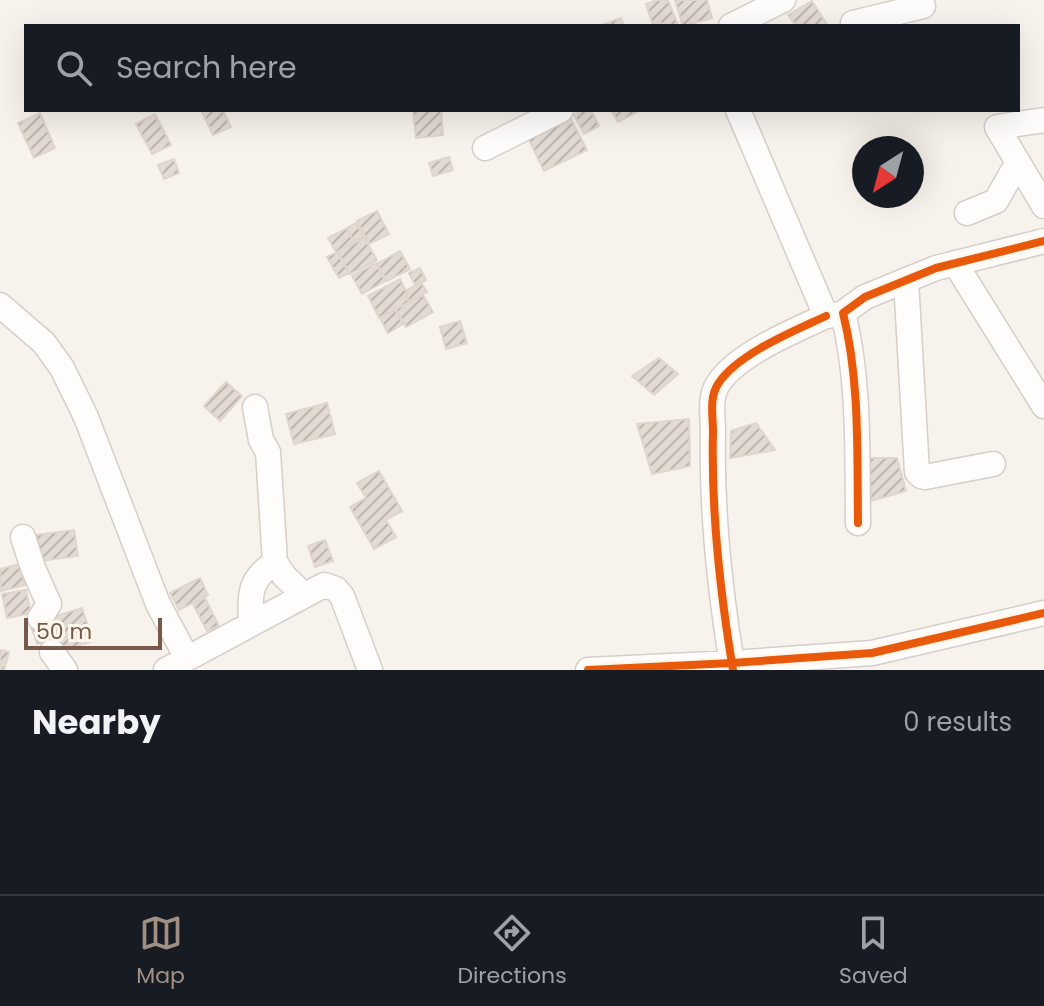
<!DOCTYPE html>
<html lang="en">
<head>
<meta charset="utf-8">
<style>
  :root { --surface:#171b24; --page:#242831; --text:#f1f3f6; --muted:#9ea1a6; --line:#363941; --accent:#a28f83 }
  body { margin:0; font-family:Poppins,sans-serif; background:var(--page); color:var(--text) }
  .compass { position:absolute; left:852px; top:136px; width:72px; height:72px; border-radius:50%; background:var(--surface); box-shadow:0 8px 32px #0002; rotate:216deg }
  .scale { position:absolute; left:24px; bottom:20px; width:138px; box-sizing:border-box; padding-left:8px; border:4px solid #75594b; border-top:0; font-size:22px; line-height:28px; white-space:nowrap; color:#75594b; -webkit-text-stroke:6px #fff7ec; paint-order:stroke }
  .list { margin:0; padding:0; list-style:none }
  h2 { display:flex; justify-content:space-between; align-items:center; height:104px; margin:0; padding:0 32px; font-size:34px }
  h2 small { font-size:26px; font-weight:400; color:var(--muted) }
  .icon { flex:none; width:44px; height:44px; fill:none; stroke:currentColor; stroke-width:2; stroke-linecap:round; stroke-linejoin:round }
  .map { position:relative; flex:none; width:1044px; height:670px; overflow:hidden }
  .search { position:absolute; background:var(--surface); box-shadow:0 8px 32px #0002; left:24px; right:24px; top:24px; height:88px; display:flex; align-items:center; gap:20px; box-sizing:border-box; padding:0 28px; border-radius:0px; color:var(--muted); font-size:30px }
  .sheet { height:224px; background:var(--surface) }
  nav { display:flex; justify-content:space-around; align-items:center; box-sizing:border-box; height:112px; border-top:2px solid var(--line); background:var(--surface); font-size:22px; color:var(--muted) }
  nav a { display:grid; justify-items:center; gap:4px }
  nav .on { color:var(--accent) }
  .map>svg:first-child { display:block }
  .building { fill:url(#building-hatch); stroke:#e0d5cd; stroke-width:2 }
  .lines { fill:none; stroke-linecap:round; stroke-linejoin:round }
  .minor-tunnel { stroke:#d6ccc3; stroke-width:24; stroke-dasharray:24 12; stroke-linecap:butt }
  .minor-casing { stroke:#d6cec8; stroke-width:27 }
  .minor { stroke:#fefdfc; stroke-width:24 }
  .cycleway-casing { stroke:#fff7ec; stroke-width:13 }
  .cycleway { stroke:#e8590c; stroke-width:8 }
</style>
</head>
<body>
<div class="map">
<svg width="1044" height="670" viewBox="0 0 1044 670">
  <defs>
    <pattern id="building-hatch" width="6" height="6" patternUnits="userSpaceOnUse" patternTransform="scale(2)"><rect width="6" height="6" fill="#e3dad3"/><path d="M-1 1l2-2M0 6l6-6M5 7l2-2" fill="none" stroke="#bdb4ad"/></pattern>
  </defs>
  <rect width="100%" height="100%" fill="#f7f2eb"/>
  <!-- building -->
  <path class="building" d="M 657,0 L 668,0 L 678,26 L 662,26 L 660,22 L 653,25 L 646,4 Z
    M 675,0 L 707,0 L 712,18 L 683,26 Z
    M 812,1 L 828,26 L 796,26 L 788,15 Z
    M 621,18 L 624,26 L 599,26 Z
    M 201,110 L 223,110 L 231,127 L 213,135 Z
    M 413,110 L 441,110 L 443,135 L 416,138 Z
    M 582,110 L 591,110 L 599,126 L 584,134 L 574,115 Z
    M 611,110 L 641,110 L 618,122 Z
    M 40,113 L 55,148 L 34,158 L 18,123 Z
    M 155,114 L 171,145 L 152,154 L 136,124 Z
    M 570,117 L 587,150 L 544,171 L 528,138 Z
    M 449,157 L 453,170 L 433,176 L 429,163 Z
    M 174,159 L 179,173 L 164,179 L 158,165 Z
    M 377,211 L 389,234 L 369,244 L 357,221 Z
    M 356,223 L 364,237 L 354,242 L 347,228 Z
    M 347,228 L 354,242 L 336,252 L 328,238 Z
    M 364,238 L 377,260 L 350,274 L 338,252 Z
    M 400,251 L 410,269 L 387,281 L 377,264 Z
    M 337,252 L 349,273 L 339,278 L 327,257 Z
    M 376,263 L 385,281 L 362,294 L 352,276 Z
    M 420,268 L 426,280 L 415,285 L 409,273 Z
    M 400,279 L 407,293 L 405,295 L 409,302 L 379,318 L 368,296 Z
    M 421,282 L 427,292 L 409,302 L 406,295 L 409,293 L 407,290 Z
    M 423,295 L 433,312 L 406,327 L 396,309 Z
    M 395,310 L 403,324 L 388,333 L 380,318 Z
    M 460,321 L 467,343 L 446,349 L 440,327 Z
    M 659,358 L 678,374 L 654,395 L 632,376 Z
    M 226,382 L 242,396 L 220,421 L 204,406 Z
    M 327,403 L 335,434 L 294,444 L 286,414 Z
    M 689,419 L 690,466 L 652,474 L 637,424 Z
    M 756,423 L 775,450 L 730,458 L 731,431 Z
    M 866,458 L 897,458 L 906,491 L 871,501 Z
    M 379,471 L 402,511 L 386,520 L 396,537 L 374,549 L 350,507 L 366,498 L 357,483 Z
    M 74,530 L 78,556 L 40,561 L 36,535 Z
    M 325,540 L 333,561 L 315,567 L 308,546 Z
    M 20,564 L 25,585 L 1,591 L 0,569 Z
    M 200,578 L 208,595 L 179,610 L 170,593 Z
    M 26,590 L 31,613 L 7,618 L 2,594 Z
    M 205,598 L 219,626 L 207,631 L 193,604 Z
    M 82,608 L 93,641 L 58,652 L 47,619 Z
    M 0,650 L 9,652 L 4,670 L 0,670 Z"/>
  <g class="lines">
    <!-- minor-tunnel -->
    <path class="minor-tunnel" d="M 40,618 L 52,652"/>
    <defs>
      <path id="minor" d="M 853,23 L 923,6
        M 731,26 L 783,0
        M 738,110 L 826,316 L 841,314
        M 1044,120 L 997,127 L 1044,206
        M 485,148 L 561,110
        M 967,213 L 996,201 L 1018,162
        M 955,263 L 1044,406
        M 906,280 L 917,472 L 921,476 L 925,477 L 993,464
        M 0,305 L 44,343 L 62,368 L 86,417 L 158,604 L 187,658
        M 255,407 L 261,440 L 268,452 L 275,562 L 285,577 L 304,595
        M 858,523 C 857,453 860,381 843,313 L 865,297 L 936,268 L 1044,241
        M 23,537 L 33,568 L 49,604 L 40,618
        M 251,624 C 250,594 248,581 275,562
        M 52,652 L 65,670
        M 166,670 L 324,585 L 336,589 L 342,596 L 370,670
        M 588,670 L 732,663 L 872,653 L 1044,613
        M 733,670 C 720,592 711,512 713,432 C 713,416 709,398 718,384 C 737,354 794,331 826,316"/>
    </defs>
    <!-- minor casing -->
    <use href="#minor" class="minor-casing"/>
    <!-- minor -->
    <use href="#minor" class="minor"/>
    <defs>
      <path id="cycleway" d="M 858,523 C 857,453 860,381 843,313 L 865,297 L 936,268 L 1044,241
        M 588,670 L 732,663 L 872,653 L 1044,613
        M 733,670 C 720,592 711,512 713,432 C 713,416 709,398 718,384 C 737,354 794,331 826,316"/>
    </defs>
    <!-- cycleway casing -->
    <use href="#cycleway" class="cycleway-casing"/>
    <!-- cycleway -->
    <use href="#cycleway" class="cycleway"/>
  </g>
</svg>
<svg class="compass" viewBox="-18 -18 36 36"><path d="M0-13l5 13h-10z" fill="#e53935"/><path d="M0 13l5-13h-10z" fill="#9ea1a6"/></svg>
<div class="scale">50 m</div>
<div class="search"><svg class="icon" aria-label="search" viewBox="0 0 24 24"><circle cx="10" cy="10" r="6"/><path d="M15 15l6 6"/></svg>Search here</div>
</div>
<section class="sheet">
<h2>Nearby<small>0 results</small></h2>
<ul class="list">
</ul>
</section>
<nav>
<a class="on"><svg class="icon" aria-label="map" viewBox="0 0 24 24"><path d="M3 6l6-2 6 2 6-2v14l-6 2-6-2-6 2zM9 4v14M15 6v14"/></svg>Map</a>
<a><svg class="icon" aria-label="directions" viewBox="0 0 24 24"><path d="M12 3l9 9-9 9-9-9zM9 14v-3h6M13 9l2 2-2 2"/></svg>Directions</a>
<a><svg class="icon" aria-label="saved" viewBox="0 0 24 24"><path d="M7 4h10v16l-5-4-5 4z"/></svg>Saved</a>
</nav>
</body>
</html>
